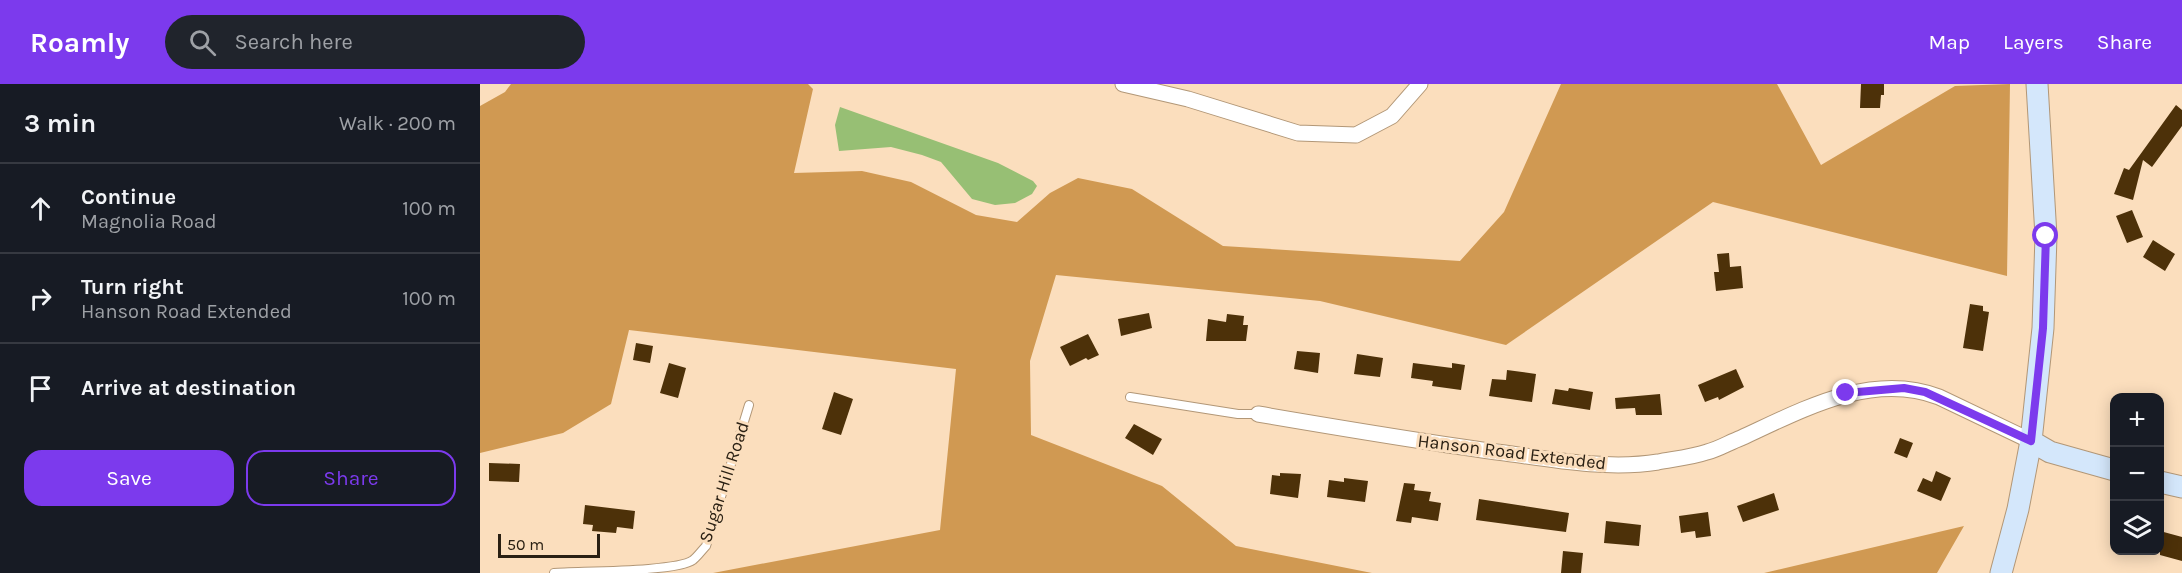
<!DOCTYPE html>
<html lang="en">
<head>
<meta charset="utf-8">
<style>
  :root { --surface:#171b24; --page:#20242c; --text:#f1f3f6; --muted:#9ea1a6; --line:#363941; --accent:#7c3aed }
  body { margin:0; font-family:Karla,sans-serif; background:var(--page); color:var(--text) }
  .controls { position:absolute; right:18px; bottom:18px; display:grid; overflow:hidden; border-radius:12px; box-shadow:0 3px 15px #0003 }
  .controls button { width:54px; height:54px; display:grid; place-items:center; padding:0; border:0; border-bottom:2px solid var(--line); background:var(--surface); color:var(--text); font:30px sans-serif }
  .scale { position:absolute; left:18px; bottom:15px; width:102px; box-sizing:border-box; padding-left:6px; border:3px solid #2a2013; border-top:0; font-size:16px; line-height:21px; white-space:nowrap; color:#2a2013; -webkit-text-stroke:4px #fbdebd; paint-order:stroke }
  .stop { position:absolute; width:18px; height:18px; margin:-14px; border:4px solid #7c3aed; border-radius:50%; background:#fff }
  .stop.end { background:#7c3aed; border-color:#fff; box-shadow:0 2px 6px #0008 }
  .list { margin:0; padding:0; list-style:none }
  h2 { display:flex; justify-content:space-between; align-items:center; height:78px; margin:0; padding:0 24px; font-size:26px }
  h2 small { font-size:20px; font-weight:400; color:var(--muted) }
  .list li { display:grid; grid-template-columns:39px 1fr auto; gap:18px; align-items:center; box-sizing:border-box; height:90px; padding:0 24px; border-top:2px solid var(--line) }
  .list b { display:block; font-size:22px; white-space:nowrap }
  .list p { margin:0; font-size:20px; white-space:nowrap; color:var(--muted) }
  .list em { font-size:20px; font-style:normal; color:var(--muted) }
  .actions { display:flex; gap:12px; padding:18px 24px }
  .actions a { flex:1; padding:14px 0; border:2px solid var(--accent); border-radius:18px; text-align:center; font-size:21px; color:var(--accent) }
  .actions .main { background:var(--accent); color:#fff }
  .icon { flex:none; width:33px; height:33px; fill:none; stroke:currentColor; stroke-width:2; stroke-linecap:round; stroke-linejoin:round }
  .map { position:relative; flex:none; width:1702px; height:489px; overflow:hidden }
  header { display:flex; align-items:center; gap:36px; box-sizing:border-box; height:84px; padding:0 30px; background:var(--accent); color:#fff }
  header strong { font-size:28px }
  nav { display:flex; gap:33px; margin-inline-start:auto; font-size:21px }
  .search { width:420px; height:54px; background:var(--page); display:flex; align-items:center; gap:15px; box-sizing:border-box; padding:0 21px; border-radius:33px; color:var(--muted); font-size:22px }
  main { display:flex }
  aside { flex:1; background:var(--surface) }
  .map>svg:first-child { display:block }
  .forest { fill:#d09952 }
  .water { fill:#97bf74 }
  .building { fill:#4d3109 }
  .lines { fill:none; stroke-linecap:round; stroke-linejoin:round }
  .lane-casing { stroke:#b29777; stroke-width:10 }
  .street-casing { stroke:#b29777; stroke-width:17 }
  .secondary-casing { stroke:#b29777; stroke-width:23 }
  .lane { stroke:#fff; stroke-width:8 }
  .street { stroke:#fff; stroke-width:15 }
  .secondary { stroke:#d4e7fb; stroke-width:21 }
  .route { stroke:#7c3aed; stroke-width:8 }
  .labels { text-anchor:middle; stroke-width:6; stroke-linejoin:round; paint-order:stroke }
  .street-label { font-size:18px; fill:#2a2013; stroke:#fbdebd }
</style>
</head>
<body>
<header>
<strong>Roamly</strong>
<div class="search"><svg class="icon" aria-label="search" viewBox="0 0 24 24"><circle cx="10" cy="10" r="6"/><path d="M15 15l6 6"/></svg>Search here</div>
<nav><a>Map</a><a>Layers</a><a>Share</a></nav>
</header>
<main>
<aside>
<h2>3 min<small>Walk · 200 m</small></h2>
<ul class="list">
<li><svg class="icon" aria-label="ahead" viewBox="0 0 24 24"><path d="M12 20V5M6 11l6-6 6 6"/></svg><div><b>Continue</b><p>Magnolia Road</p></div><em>100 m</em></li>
<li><svg class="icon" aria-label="right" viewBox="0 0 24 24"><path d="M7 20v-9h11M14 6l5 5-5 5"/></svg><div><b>Turn right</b><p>Hanson Road Extended</p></div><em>100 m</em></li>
<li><svg class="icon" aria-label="arrive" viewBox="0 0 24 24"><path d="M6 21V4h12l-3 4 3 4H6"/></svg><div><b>Arrive at destination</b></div></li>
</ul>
<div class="actions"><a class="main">Save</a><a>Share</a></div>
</aside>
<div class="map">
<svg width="1702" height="489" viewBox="0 0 1702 489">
  <rect width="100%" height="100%" fill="#fbdebd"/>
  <!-- forest -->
  <path class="forest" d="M 31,0 L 328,0 L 333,5 L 314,89 L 382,87 L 431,98 L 496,131 L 537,138 L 570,109 L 598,94 L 652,105 L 743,162 L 980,177 L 1024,128 L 1081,0 L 1297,0 L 1341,81 L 1475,2 L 1530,0 L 1527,192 L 1233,118 L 1026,261 L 840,217 L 576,191 L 550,277 L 551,351 L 682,402 L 756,462 L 892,489 L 233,489 L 460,446 L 476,285 L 149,246 L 131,320 L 83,349 L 0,369 L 0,22 L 25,8 Z
    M 1484,442 L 1457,489 L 1284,489 Z"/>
  <!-- water -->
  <path class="water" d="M 360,23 L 518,79 L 553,97 L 557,102 L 552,110 L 535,119 L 515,121 L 492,115 L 461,78 L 442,71 L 411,63 L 359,67 L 355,41 Z"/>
  <!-- building -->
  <path class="building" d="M 1381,0 L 1404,0 L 1404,11 L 1401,11 L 1400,24 L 1380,24 Z
    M 1696,21 L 1702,26 L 1702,42 L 1672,83 L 1663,76 L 1653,116 L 1634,110 L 1644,84 L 1649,86 Z
    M 1652,126 L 1663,153 L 1647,159 L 1636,132 Z
    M 1673,156 L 1695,170 L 1685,187 L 1663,173 Z
    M 1249,169 L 1250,183 L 1261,182 L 1263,204 L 1236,207 L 1234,188 L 1239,188 L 1237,170 Z
    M 1490,220 L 1503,222 L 1503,227 L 1509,228 L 1503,267 L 1483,264 Z
    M 669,229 L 672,244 L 641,252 L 638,235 Z
    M 747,230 L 764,232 L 763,241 L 768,241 L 766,257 L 726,257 L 728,235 L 746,238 Z
    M 608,250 L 619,271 L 608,276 L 606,274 L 590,282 L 580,263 Z
    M 156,259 L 173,262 L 170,279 L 153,276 Z
    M 817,267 L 840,269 L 838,289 L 814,285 Z
    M 877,270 L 903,274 L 900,293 L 874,290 Z
    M 189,279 L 206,284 L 198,314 L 180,309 Z
    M 933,279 L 972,284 L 972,279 L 985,281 L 981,306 L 952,302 L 953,297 L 931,294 Z
    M 1256,285 L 1264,303 L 1239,316 L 1238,313 L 1225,318 L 1218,301 Z
    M 1027,286 L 1056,290 L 1052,318 L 1009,312 L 1012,295 L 1026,296 Z
    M 1089,304 L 1113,308 L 1110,326 L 1072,320 L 1075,305 L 1088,307 Z
    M 354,308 L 373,315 L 361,351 L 342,345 Z
    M 1180,310 L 1182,331 L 1156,331 L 1155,324 L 1136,325 L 1135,314 Z
    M 654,340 L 682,355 L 673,371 L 645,354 Z
    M 1420,354 L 1433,359 L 1427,374 L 1414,369 Z
    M 9,379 L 40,380 L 39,398 L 9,397 Z
    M 1456,387 L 1471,394 L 1461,417 L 1437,407 L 1443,394 L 1452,398 Z
    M 800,389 L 821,390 L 818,414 L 790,410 L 792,391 L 800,392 Z
    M 864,394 L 888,397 L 885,418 L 847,413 L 849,396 L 864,398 Z
    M 924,399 L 935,400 L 934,406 L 951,408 L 949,417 L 961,419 L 958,437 L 932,433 L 931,439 L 916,437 Z
    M 1294,409 L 1299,426 L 1263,438 L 1257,422 Z
    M 999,415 L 1089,429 L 1086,448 L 996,436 Z
    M 105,421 L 155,427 L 153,445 L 137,443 L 136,449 L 112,447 L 113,441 L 103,440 Z
    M 1228,428 L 1231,452 L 1216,454 L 1215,447 L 1201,449 L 1199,432 Z
    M 1126,437 L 1161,441 L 1159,462 L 1124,459 Z
    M 1680,447 L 1702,453 L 1702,477 L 1680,471 Z
    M 1083,467 L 1103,469 L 1101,489 L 1081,489 Z"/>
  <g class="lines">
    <defs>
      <path id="lane" d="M 650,313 L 758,330 L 778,330
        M 74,489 C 100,487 197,488 213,476 C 218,472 222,466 226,462 L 269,321"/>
      <path id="street" d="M 643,0 L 708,15 L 818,49 L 876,51 L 912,32 L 940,0
        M 778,330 C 860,344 942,358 1025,369 C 1074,376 1129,386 1178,378 C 1194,375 1212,373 1227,368 C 1239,365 1250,358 1261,354 C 1322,326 1391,287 1459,313 L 1551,357"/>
      <path id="secondary" d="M 1551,357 L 1570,368 L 1634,386
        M 1680,398 L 1702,403
        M 1521,489 L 1538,425 L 1551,357 L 1563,244 L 1566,152 L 1557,0"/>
    </defs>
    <!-- lane casing -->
    <use href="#lane" class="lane-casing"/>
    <!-- street casing -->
    <use href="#street" class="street-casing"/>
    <!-- secondary casing -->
    <use href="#secondary" class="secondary-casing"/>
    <!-- lane -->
    <use href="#lane" class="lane"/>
    <!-- street -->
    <use href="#street" class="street"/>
    <!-- secondary -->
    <use href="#secondary" class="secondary"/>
  </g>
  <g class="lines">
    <!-- route -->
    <path class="route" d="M 1366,309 L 1424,304 L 1445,308 L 1551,357 L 1563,244 L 1566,152"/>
  </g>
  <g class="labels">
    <!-- street labels -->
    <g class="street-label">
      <text transform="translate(1032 368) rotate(7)" y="6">Hanson Road Extended</text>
      <text transform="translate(244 398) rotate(-72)" y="6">Sugar Hill Road</text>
    </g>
  </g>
</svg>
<div class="controls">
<button>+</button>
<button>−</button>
<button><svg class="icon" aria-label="layers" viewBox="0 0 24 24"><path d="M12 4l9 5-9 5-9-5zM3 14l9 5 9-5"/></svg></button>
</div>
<div class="scale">50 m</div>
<div class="stop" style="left:1566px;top:152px"></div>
<div class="stop end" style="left:1366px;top:309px"></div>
</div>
</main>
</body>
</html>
